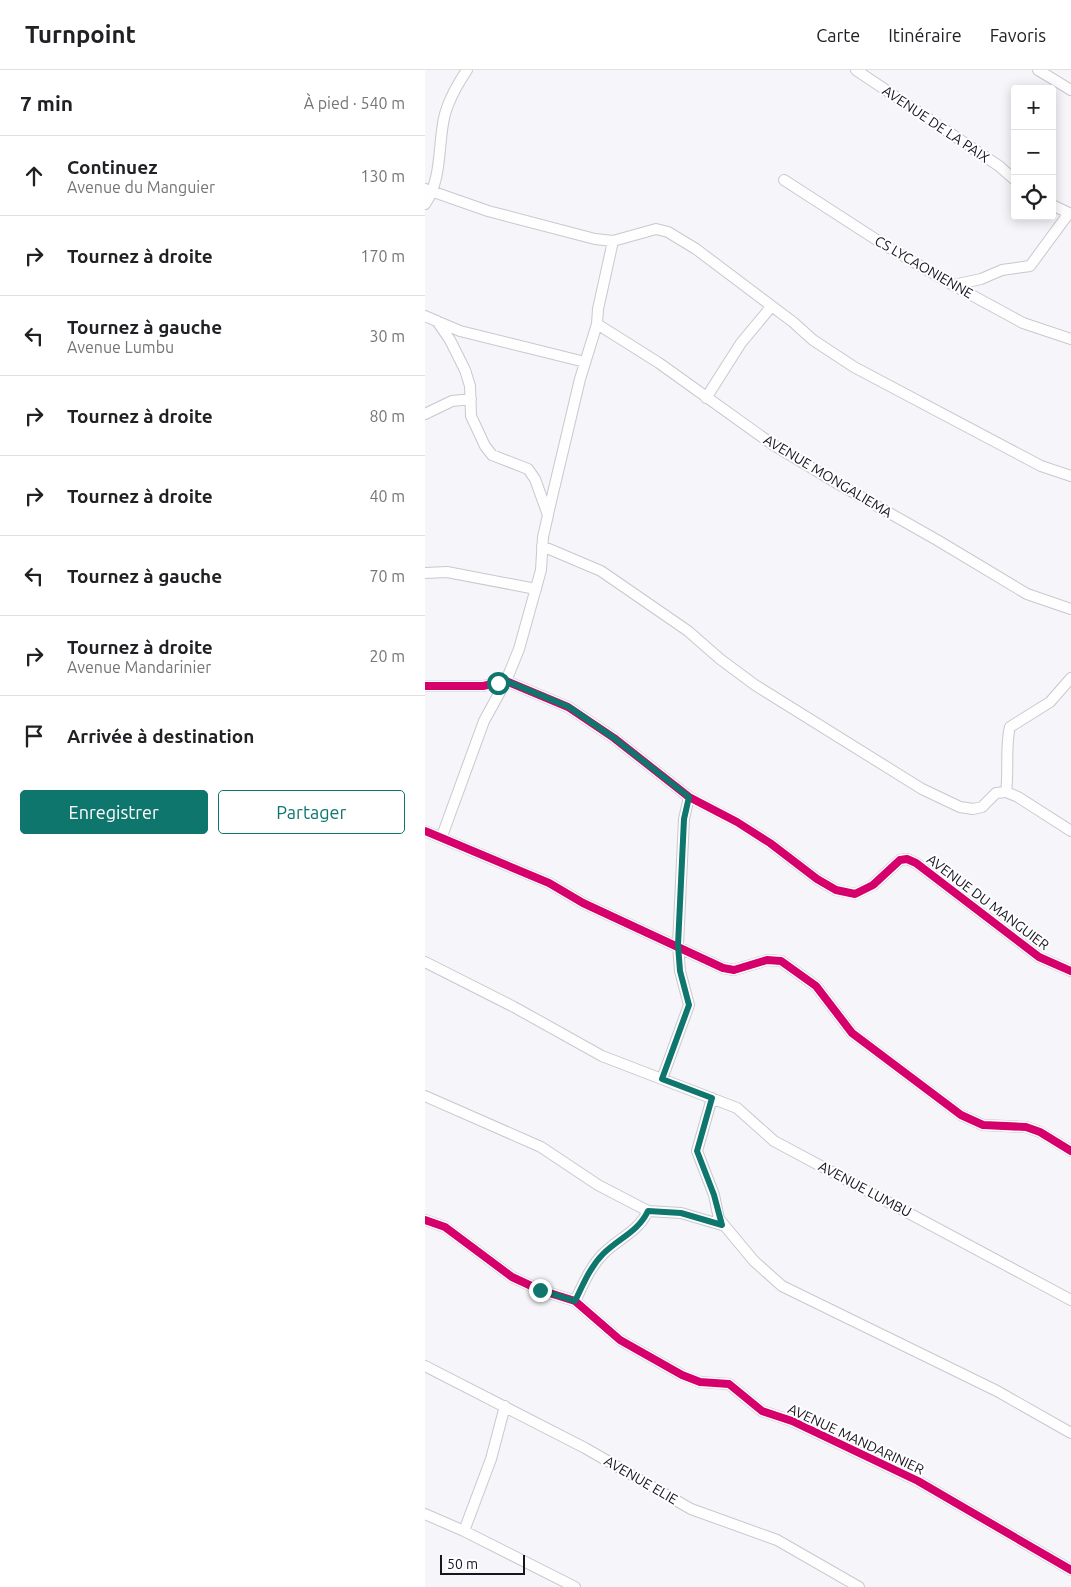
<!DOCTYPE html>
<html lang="fr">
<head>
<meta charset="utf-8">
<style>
  :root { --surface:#fff; --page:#f6f6f6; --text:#202124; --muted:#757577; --line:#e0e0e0; --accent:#0f766e }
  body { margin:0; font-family:Ubuntu,sans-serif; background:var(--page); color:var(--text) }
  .controls { position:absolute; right:15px; top:15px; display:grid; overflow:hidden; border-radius:5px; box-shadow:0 2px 12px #0003 }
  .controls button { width:45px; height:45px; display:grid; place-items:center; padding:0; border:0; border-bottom:1px solid var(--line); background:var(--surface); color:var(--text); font:25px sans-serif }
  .scale { position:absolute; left:15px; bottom:12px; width:85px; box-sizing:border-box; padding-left:5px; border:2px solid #181420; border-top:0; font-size:14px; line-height:18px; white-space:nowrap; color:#181420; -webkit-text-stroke:4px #fff; paint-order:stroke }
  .stop { position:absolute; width:15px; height:15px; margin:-11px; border:4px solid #0f766e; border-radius:50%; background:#fff }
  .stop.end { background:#0f766e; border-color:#fff; box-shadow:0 1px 5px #0008 }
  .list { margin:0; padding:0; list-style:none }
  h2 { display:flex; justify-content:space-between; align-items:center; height:65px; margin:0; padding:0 20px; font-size:21px }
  h2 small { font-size:16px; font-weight:400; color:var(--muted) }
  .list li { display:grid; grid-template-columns:32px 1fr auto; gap:15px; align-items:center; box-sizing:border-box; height:80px; padding:0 20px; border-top:1px solid var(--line) }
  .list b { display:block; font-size:19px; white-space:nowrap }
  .list p { margin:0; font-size:16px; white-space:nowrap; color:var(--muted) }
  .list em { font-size:16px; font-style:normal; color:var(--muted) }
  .actions { display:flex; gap:10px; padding:15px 20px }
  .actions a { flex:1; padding:11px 0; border:1px solid var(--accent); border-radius:5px; text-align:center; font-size:18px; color:var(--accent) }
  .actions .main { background:var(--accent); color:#fff }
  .icon { flex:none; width:28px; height:28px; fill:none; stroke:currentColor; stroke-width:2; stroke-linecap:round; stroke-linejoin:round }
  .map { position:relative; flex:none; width:646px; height:1517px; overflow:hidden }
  header { display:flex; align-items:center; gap:30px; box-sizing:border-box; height:70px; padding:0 25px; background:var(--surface); border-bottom:1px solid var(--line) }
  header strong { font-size:24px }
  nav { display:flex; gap:28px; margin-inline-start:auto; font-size:18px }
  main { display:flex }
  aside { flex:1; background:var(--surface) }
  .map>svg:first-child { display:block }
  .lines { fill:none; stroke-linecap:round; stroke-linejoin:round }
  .minor-casing { stroke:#c9c7d0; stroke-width:12 }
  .minor { stroke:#fefefe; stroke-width:10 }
  .cycleway-casing { stroke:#fff; stroke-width:11 }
  .cycleway { stroke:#d6006c; stroke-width:8 }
  .route { stroke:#0f766e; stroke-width:6 }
  .labels { text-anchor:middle; stroke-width:4; stroke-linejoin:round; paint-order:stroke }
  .street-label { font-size:14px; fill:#181420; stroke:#fff }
</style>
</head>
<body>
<header>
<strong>Turnpoint</strong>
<nav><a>Carte</a><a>Itinéraire</a><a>Favoris</a></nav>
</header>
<main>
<aside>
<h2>7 min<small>À pied · 540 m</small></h2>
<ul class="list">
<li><svg class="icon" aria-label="ahead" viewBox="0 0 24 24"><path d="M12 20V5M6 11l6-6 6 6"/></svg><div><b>Continuez</b><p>Avenue du Manguier</p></div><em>130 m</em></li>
<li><svg class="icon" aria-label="right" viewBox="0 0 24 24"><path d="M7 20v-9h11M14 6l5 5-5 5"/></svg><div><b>Tournez à droite</b></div><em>170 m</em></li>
<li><svg class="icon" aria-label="left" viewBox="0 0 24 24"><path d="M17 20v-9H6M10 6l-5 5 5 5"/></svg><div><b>Tournez à gauche</b><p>Avenue Lumbu</p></div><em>30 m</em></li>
<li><svg class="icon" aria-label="right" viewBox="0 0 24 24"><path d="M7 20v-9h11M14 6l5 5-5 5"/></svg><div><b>Tournez à droite</b></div><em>80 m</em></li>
<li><svg class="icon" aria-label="right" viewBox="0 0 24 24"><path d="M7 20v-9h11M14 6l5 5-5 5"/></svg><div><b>Tournez à droite</b></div><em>40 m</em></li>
<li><svg class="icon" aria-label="left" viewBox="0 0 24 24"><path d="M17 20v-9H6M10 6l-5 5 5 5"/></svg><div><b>Tournez à gauche</b></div><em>70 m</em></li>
<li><svg class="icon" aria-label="right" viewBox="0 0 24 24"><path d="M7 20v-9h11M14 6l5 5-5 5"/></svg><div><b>Tournez à droite</b><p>Avenue Mandarinier</p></div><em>20 m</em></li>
<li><svg class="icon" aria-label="arrive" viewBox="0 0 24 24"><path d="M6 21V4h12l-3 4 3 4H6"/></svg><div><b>Arrivée à destination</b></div></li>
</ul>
<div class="actions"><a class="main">Enregistrer</a><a>Partager</a></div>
</aside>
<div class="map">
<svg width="646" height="1517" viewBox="0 0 646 1517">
  <rect width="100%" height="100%" fill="#f6f5fa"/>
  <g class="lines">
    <defs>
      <path id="minor" d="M 431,0 L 574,96 L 590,110
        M 613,0 L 646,20
        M 359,110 L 458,174 L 528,215 L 598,253 L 646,269
        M 0,119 L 63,141 L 170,169 L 188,171 L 231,159 L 243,162 L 271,179 L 368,252 L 388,270 L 429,297 L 616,396 L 646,406
        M 0,134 C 17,110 13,76 19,48 C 23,30 32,15 42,0
        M 627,135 L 646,144
        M 528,215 L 556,209 L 577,200 L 605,196 L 644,143
        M 0,246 L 35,261 L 160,292
        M 12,251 L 25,270 L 40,300 L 45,316 L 46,346 L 60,376 L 67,385 L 103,399 L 110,409 L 123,445 L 118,467 L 116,500 L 94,579 L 81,611 L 59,651 L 17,766
        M 172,254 L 234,293 L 347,374 L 415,415 L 512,470 L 602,524 L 646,539
        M 281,328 L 316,273 L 346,237
        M 0,344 L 27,331 L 46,329
        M 123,444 L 155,309 L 172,254 L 173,239 L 188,171
        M 117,476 L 176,501 L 263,561 L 295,589 L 330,615 L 497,719 L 535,737 L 548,739 L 557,737 L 571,723 L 581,722 L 593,727 L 646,761
        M 0,503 L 22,502 L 111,519
        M 0,616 L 58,616 L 81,611 L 143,637 L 189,668 L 264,727 L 312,752 L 345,773 L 392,809 L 411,820 L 430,824 L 448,815 L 475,790 L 482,789 L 491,793 L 614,887 L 646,901
        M 581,722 C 584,702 580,675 585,657 L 625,632 L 646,608
        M 0,761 L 124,813 L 158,833 L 298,898 L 309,900 L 342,890 L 356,891 L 391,916 L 427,963 L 536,1045 L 558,1055 L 601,1057 L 615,1062 L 646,1081
        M 0,892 L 89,937 L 177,986 L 312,1038 L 349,1071 L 646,1230
        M 237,1009 L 264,935 L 255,901 L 253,875 L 259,749 L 264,727
        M 0,1026 L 116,1077 L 173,1115 L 223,1141 L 256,1143 L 297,1155
        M 287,1028 L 272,1081 L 289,1125 L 294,1149 L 329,1191 L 357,1216 L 572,1321 L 646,1363
        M 0,1150 L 20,1157 L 87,1207 L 115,1220 L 150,1231 L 195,1270 L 257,1305 L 275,1312 L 304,1314 L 337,1341 L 367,1351 L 493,1411 L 646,1500
        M 150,1231 C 158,1215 165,1197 178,1184 C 194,1168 213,1162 223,1141
        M 0,1296 L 160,1378 L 266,1439 L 352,1470 L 434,1517
        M 0,1444 L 39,1461 L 150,1517
        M 39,1461 L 66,1389 L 80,1336"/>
    </defs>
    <!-- minor casing -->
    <use href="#minor" class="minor-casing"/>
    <!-- minor -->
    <use href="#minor" class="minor"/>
    <defs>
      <path id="cycleway" d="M 0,616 L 58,616 L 81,611 L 143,637 L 189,668 L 264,727 L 312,752 L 345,773 L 392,809 L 411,820 L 430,824 L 448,815 L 475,790 L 482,789 L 491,793 L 614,887 L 646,901
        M 0,761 L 124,813 L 158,833 L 298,898 L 309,900 L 342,890 L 356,891 L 391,916 L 427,963 L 536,1045 L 558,1055 L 601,1057 L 615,1062 L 646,1081
        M 0,1150 L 20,1157 L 87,1207 L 115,1220 L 150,1231 L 195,1270 L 257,1305 L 275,1312 L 304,1314 L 337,1341 L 367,1351 L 493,1411 L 646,1500"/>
    </defs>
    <!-- cycleway casing -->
    <use href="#cycleway" class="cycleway-casing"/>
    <!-- cycleway -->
    <use href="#cycleway" class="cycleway"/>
  </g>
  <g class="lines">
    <!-- route -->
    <path class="route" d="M 73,613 L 81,611 L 144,637 L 189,668 L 264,727 L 259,749 L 253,875 L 255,901 L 264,935 L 237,1009 L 287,1028 L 272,1081 L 289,1125 L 297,1155 L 256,1143 L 223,1141 C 213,1162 194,1168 178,1184 C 165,1197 158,1215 150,1231 L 115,1220"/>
  </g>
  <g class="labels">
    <!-- street labels -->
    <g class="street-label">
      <text transform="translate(511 54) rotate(34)" y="5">AVENUE DE LA PAIX</text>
      <text transform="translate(499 197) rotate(30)" y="5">CS LYCAONIENNE</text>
      <text transform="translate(403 406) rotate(31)" y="5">AVENUE MONGALIEMA</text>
      <text transform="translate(563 832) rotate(37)" y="5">AVENUE DU MANGUIER</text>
      <text transform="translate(440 1119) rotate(28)" y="5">AVENUE LUMBU</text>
      <text transform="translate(431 1369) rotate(25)" y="5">AVENUE MANDARINIER</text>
      <text transform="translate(216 1410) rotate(30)" y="5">AVENUE ELIE</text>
    </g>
  </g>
</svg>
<div class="controls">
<button>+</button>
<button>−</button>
<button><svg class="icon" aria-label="locate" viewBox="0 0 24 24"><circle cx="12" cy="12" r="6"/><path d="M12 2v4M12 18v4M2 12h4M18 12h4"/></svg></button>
</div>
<div class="scale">50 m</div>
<div class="stop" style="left:73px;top:613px"></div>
<div class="stop end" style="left:115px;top:1220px"></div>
</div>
</main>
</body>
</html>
